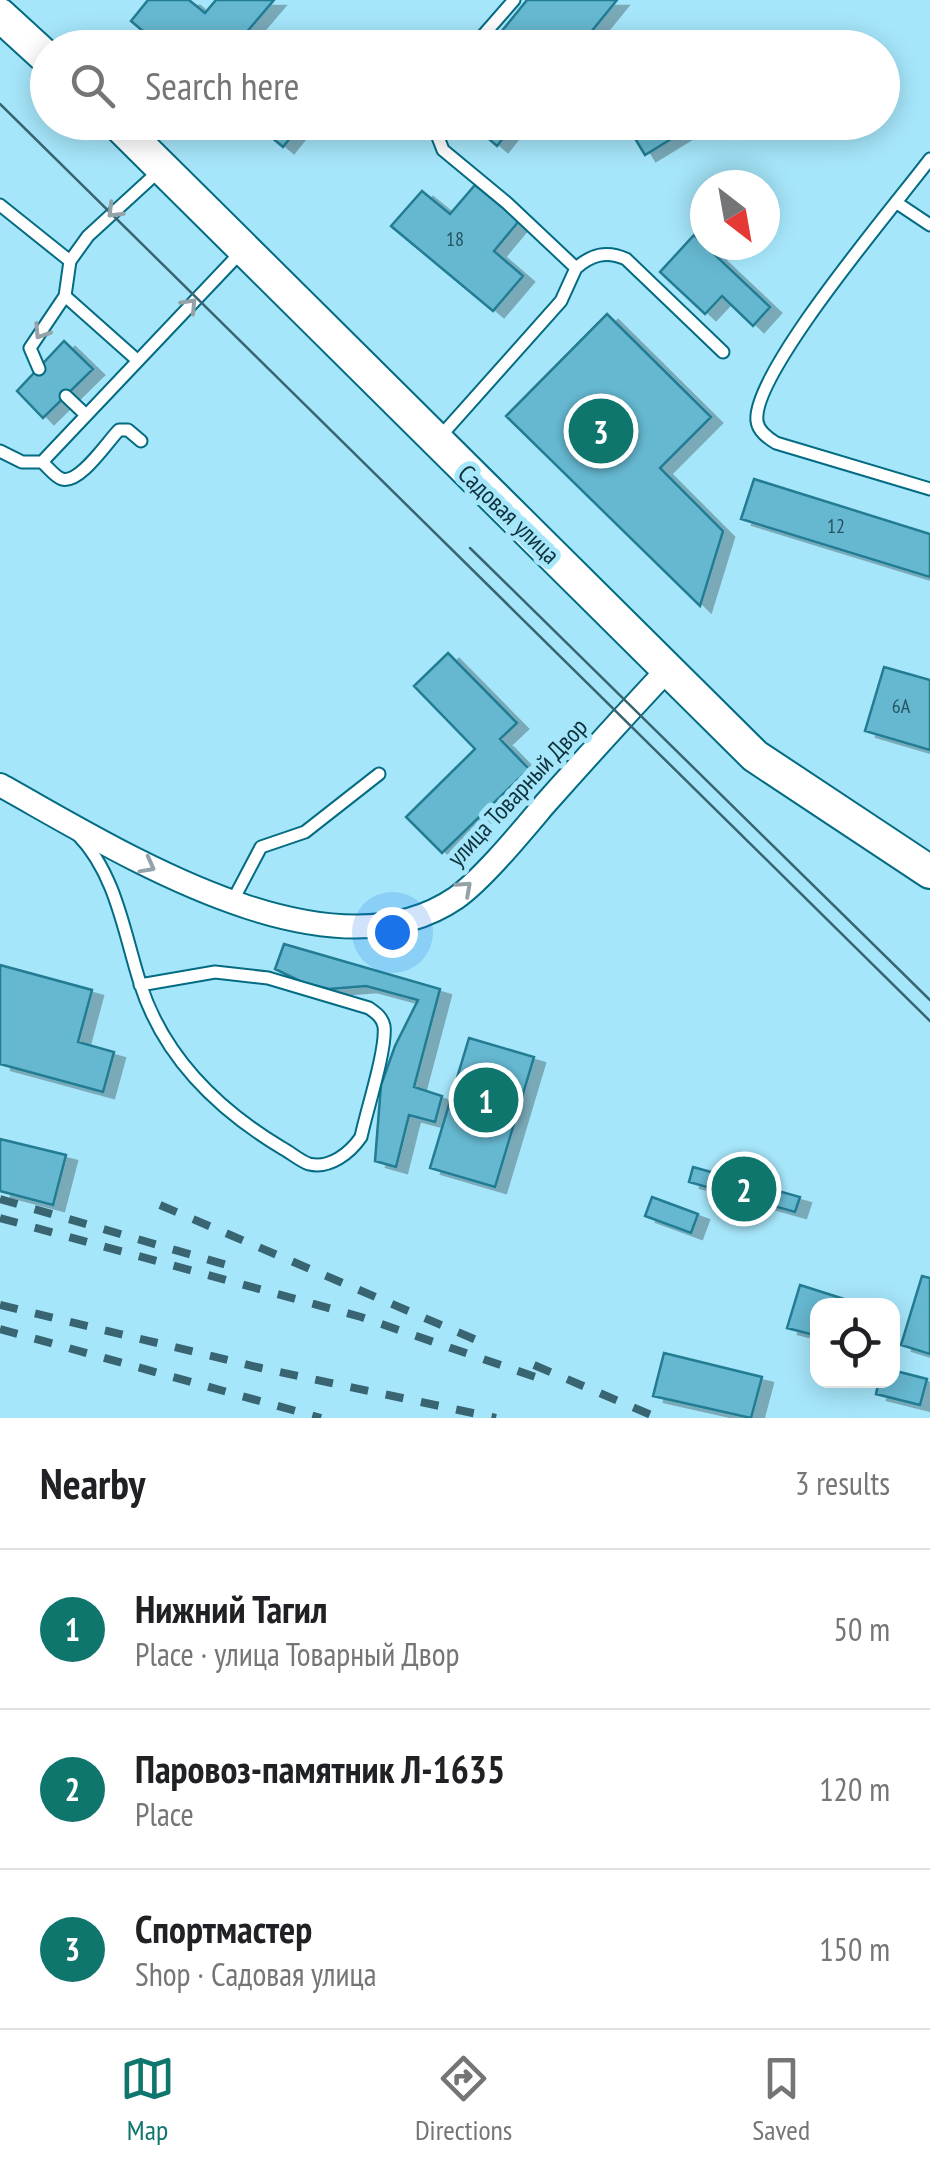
<!DOCTYPE html>
<html lang="en">
<head>
<meta charset="utf-8">
<style>
  :root { --surface:#fff; --page:#f6f6f6; --text:#202124; --muted:#757577; --line:#e0e0e0; --accent:#0f766e }
  body { margin:0; font-family:"PT Sans Narrow",sans-serif; background:var(--page); color:var(--text) }
  .controls { position:absolute; right:30px; bottom:30px; display:grid; overflow:hidden; border-radius:20px; box-shadow:0 5px 25px #0003 }
  .controls button { width:90px; height:90px; display:grid; place-items:center; padding:0; border:0; border-bottom:2px solid var(--line); background:var(--surface); color:var(--text); font:50px sans-serif }
  .compass { position:absolute; left:690px; top:170px; width:90px; height:90px; border-radius:50%; background:var(--surface); box-shadow:0 5px 25px #0003; rotate:149deg }
  .you { position:absolute; left:392px; top:932px; width:35px; height:35px; margin:-25px; border:8px solid #fff; border-radius:50%; background:#1a73e8; box-shadow:0 0 0 15px #1a73e833 }
  .badge { display:grid; place-items:center; width:65px; height:65px; border-radius:50%; background:var(--accent); color:#fff; font-size:32px; font-weight:700 }
  .pin { position:absolute; translate:-50% -50%; border:5px solid #fff; box-shadow:0 2px 10px #0006 }
  .list { margin:0; padding:0; list-style:none }
  h2 { display:flex; justify-content:space-between; align-items:center; height:130px; margin:0; padding:0 40px; font-size:42px }
  h2 small { font-size:32px; font-weight:400; color:var(--muted) }
  .list li { display:grid; grid-template-columns:65px 1fr auto; gap:30px; align-items:center; box-sizing:border-box; height:160px; padding:0 40px; border-top:2px solid var(--line) }
  .list b { display:block; font-size:38px; white-space:nowrap }
  .list p { margin:0; font-size:32px; white-space:nowrap; color:var(--muted) }
  .list em { font-size:32px; font-style:normal; color:var(--muted) }
  .icon { flex:none; width:55px; height:55px; fill:none; stroke:currentColor; stroke-width:2; stroke-linecap:round; stroke-linejoin:round }
  .map { position:relative; flex:none; width:930px; height:1418px; overflow:hidden }
  .search { position:absolute; background:var(--surface); box-shadow:0 5px 25px #0003; left:30px; right:30px; top:30px; height:110px; display:flex; align-items:center; gap:25px; box-sizing:border-box; padding:0 35px; border-radius:55px; color:var(--muted); font-size:38px }
  .sheet { height:610px; background:var(--surface) }
  nav { display:flex; justify-content:space-around; align-items:center; box-sizing:border-box; height:140px; border-top:2px solid var(--line); background:var(--surface); font-size:28px; color:var(--muted) }
  nav a { display:grid; justify-items:center; gap:5px }
  nav .on { color:var(--accent) }
  .map>svg:first-child { display:block }
  .building { fill:#66b8d1; stroke:#217b92; stroke-width:2.5; filter:url(#shadow) }
  .lines { fill:none; stroke-linecap:round; stroke-linejoin:round }
  .service-casing { stroke:#036b82; stroke-width:15 }
  .minor-casing { stroke:#036b82; stroke-width:26 }
  .secondary-casing { stroke:#036b82; stroke-width:36 }
  .service { stroke:#fff; stroke-width:11 }
  .minor { stroke:#fff; stroke-width:22 }
  .secondary { stroke:#fff; stroke-width:32 }
  .tram { stroke:#396572; stroke-width:2.5 }
  .rail { stroke:#396572; stroke-width:8; stroke-dasharray:18 18; stroke-linecap:butt }
  .oneway { stroke:#93a3a7 }
  .labels { text-anchor:middle; stroke-width:10; stroke-linejoin:round; paint-order:stroke }
  .number-label { font-size:20px; fill:#245461 }
  .street-label { font-size:25px; fill:#0e323c; stroke:#a6e6fb }
</style>
</head>
<body>
<div class="map">
<svg width="930" height="1418" viewBox="0 0 930 1418">
  <defs>
    <filter id="shadow"><feDropShadow dx="11" dy="6" stdDeviation="0" flood-color="#0004"/></filter>
  </defs>
  <rect width="100%" height="100%" fill="#a6e6fb"/>
  <!-- building -->
  <path class="building" d="M 148,0 L 189,0 L 205,13 L 216,0 L 274,0 L 239,41 L 247,48 L 163,48 L 131,21 Z
    M 527,0 L 617,0 L 578,48 L 488,48 Z
    M 750,37 L 757,48 L 734,48 Z
    M 253,122 L 303,122 L 283,147 Z
    M 469,122 L 516,122 L 497,146 Z
    M 625,122 L 699,122 L 645,155 Z
    M 475,185 L 519,221 L 494,251 L 523,276 L 493,311 L 391,226 L 422,191 L 450,214 Z
    M 694,235 L 770,307 L 753,326 L 722,296 L 705,314 L 660,272 Z
    M 607,314 L 711,417 L 660,468 L 723,531 L 700,606 L 506,416 Z
    M 64,341 L 93,369 L 43,418 L 17,391 Z
    M 754,479 L 930,534 L 930,577 L 741,519 Z
    M 448,653 L 517,723 L 500,739 L 529,769 L 442,853 L 406,817 L 475,749 L 414,686 Z
    M 884,667 L 930,680 L 930,750 L 865,731 Z
    M 284,944 L 440,989 L 414,1087 L 442,1096 L 435,1122 L 409,1115 L 396,1167 L 375,1161 L 381,1085 L 395,1046 L 418,1000 L 366,986 L 329,989 L 302,982 L 275,969 Z
    M 0,965 L 92,990 L 78,1042 L 114,1052 L 103,1092 L 0,1064 Z
    M 469,1038 L 534,1057 L 495,1187 L 430,1168 Z
    M 0,1139 L 66,1155 L 53,1205 L 0,1191 Z
    M 693,1167 L 800,1197 L 795,1212 L 689,1182 Z
    M 652,1197 L 698,1214 L 691,1233 L 645,1216 Z
    M 922,1276 L 930,1278 L 930,1354 L 901,1345 Z
    M 800,1285 L 866,1306 L 818,1306 L 818,1336 L 787,1328 Z
    M 664,1353 L 762,1377 L 751,1418 L 653,1396 Z
    M 892,1370 L 927,1379 L 920,1405 L 876,1394 L 879,1380 L 892,1380 Z"/>
  <g class="lines">
    <defs>
      <path id="service" d="M 472,48 L 514,0
        M 437,122 L 436,132 L 443,150 L 507,203 L 576,268 L 561,301 L 438,439
        M 930,159 C 897,203 751,374 757,421 C 758,431 768,438 776,443 L 930,489
        M 897,203 L 930,225
        M 0,205 L 70,261
        M 576,268 C 591,255 606,250 626,259 L 723,352
        M 137,360 L 65,296 L 70,261 L 88,236 L 160,170
        M 39,369 L 30,348 L 65,296
        M 66,396 L 86,415
        M 0,451 L 22,462 L 42,462 C 48,467 55,477 62,479 C 80,484 107,442 119,430 L 128,430 L 141,441
        M 42,462 L 242,251
        M 78,835 C 116,874 124,933 140,983 C 163,1056 217,1109 282,1148 C 290,1152 300,1161 309,1164 C 330,1169 350,1153 361,1137 C 366,1112 387,1049 384,1026 C 382,1017 376,1013 369,1008 L 268,978 L 215,972 L 140,985
        M 232,902 L 261,847 L 305,832 L 379,774"/>
      <path id="minor" d="M 0,785 C 116,849 327,986 456,898 C 483,879 523,830 545,804 C 585,759 626,714 668,669"/>
      <path id="secondary" d="M 0,15 L 48,59
        M 116,122 L 755,756 L 930,872"/>
    </defs>
    <!-- service casing -->
    <use href="#service" class="service-casing"/>
    <!-- minor casing -->
    <use href="#minor" class="minor-casing"/>
    <!-- secondary casing -->
    <use href="#secondary" class="secondary-casing"/>
    <!-- service -->
    <use href="#service" class="service"/>
    <!-- minor -->
    <use href="#minor" class="minor"/>
    <!-- secondary -->
    <use href="#secondary" class="secondary"/>
    <!-- tram -->
    <path class="tram" d="M 0,104 L 930,1021
      M 470,548 L 930,1000"/>
    <!-- rail -->
    <path class="rail" d="M 0,1199 L 230,1266
      M 160,1205 L 488,1345
      M 0,1218 L 361,1317 L 547,1381
      M 0,1305 L 261,1368 L 496,1418
      M 0,1329 L 321,1418
      M 534,1365 L 658,1418"/>
  </g>
  <!-- one-way arrows -->
  <defs><path id="oneway-chevron" d="M-2-3.5L2.5 0L-2 3.5" fill="none" stroke-width="1.6" stroke-linecap="round" stroke-linejoin="round" transform="scale(2.5)"/></defs>
  <g class="oneway">
    <use href="#oneway-chevron" transform="translate(114 211) rotate(135)"/>
    <use href="#oneway-chevron" transform="translate(190 305) rotate(-47)"/>
    <use href="#oneway-chevron" transform="translate(41 332) rotate(123)"/>
    <use href="#oneway-chevron" transform="translate(148 866) rotate(28)"/>
    <use href="#oneway-chevron" transform="translate(465 888) rotate(-42)"/>
  </g>
  <g class="labels">
    <!-- number labels -->
    <g class="number-label">
      <text x="455" y="246">18</text>
      <text x="836" y="533">12</text>
      <text x="901" y="713">6А</text>
    </g>
    <!-- street labels -->
    <g class="street-label">
      <text transform="translate(509 514) rotate(44)" y="9">Садовая улица</text>
      <text transform="translate(517 792) rotate(-47)" y="9">улица Товарный Двор</text>
    </g>
  </g>
</svg>
<div class="controls">
<button><svg class="icon" aria-label="locate" viewBox="0 0 24 24"><circle cx="12" cy="12" r="6"/><path d="M12 2v4M12 18v4M2 12h4M18 12h4"/></svg></button>
</div>
<svg class="compass" viewBox="-18 -18 36 36"><path d="M0-13l5 13h-10z" fill="#e53935"/><path d="M0 13l5-13h-10z" fill="#757577"/></svg>
<div class="you"></div>
<div class="pin badge" style="left:486px;top:1100px">1</div>
<div class="pin badge" style="left:744px;top:1189px">2</div>
<div class="pin badge" style="left:601px;top:431px">3</div>
<div class="search"><svg class="icon" aria-label="search" viewBox="0 0 24 24"><circle cx="10" cy="10" r="6"/><path d="M15 15l6 6"/></svg>Search here</div>
</div>
<section class="sheet">
<h2>Nearby<small>3 results</small></h2>
<ul class="list">
<li><span class="badge">1</span><div><b>Нижний Тагил</b><p>Place · улица Товарный Двор</p></div><em>50 m</em></li>
<li><span class="badge">2</span><div><b>Паровоз-памятник Л-1635</b><p>Place</p></div><em>120 m</em></li>
<li><span class="badge">3</span><div><b>Спортмастер</b><p>Shop · Садовая улица</p></div><em>150 m</em></li>
</ul>
</section>
<nav>
<a class="on"><svg class="icon" aria-label="map" viewBox="0 0 24 24"><path d="M3 6l6-2 6 2 6-2v14l-6 2-6-2-6 2zM9 4v14M15 6v14"/></svg>Map</a>
<a><svg class="icon" aria-label="directions" viewBox="0 0 24 24"><path d="M12 3l9 9-9 9-9-9zM9 14v-3h6M13 9l2 2-2 2"/></svg>Directions</a>
<a><svg class="icon" aria-label="saved" viewBox="0 0 24 24"><path d="M7 4h10v16l-5-4-5 4z"/></svg>Saved</a>
</nav>
</body>
</html>
